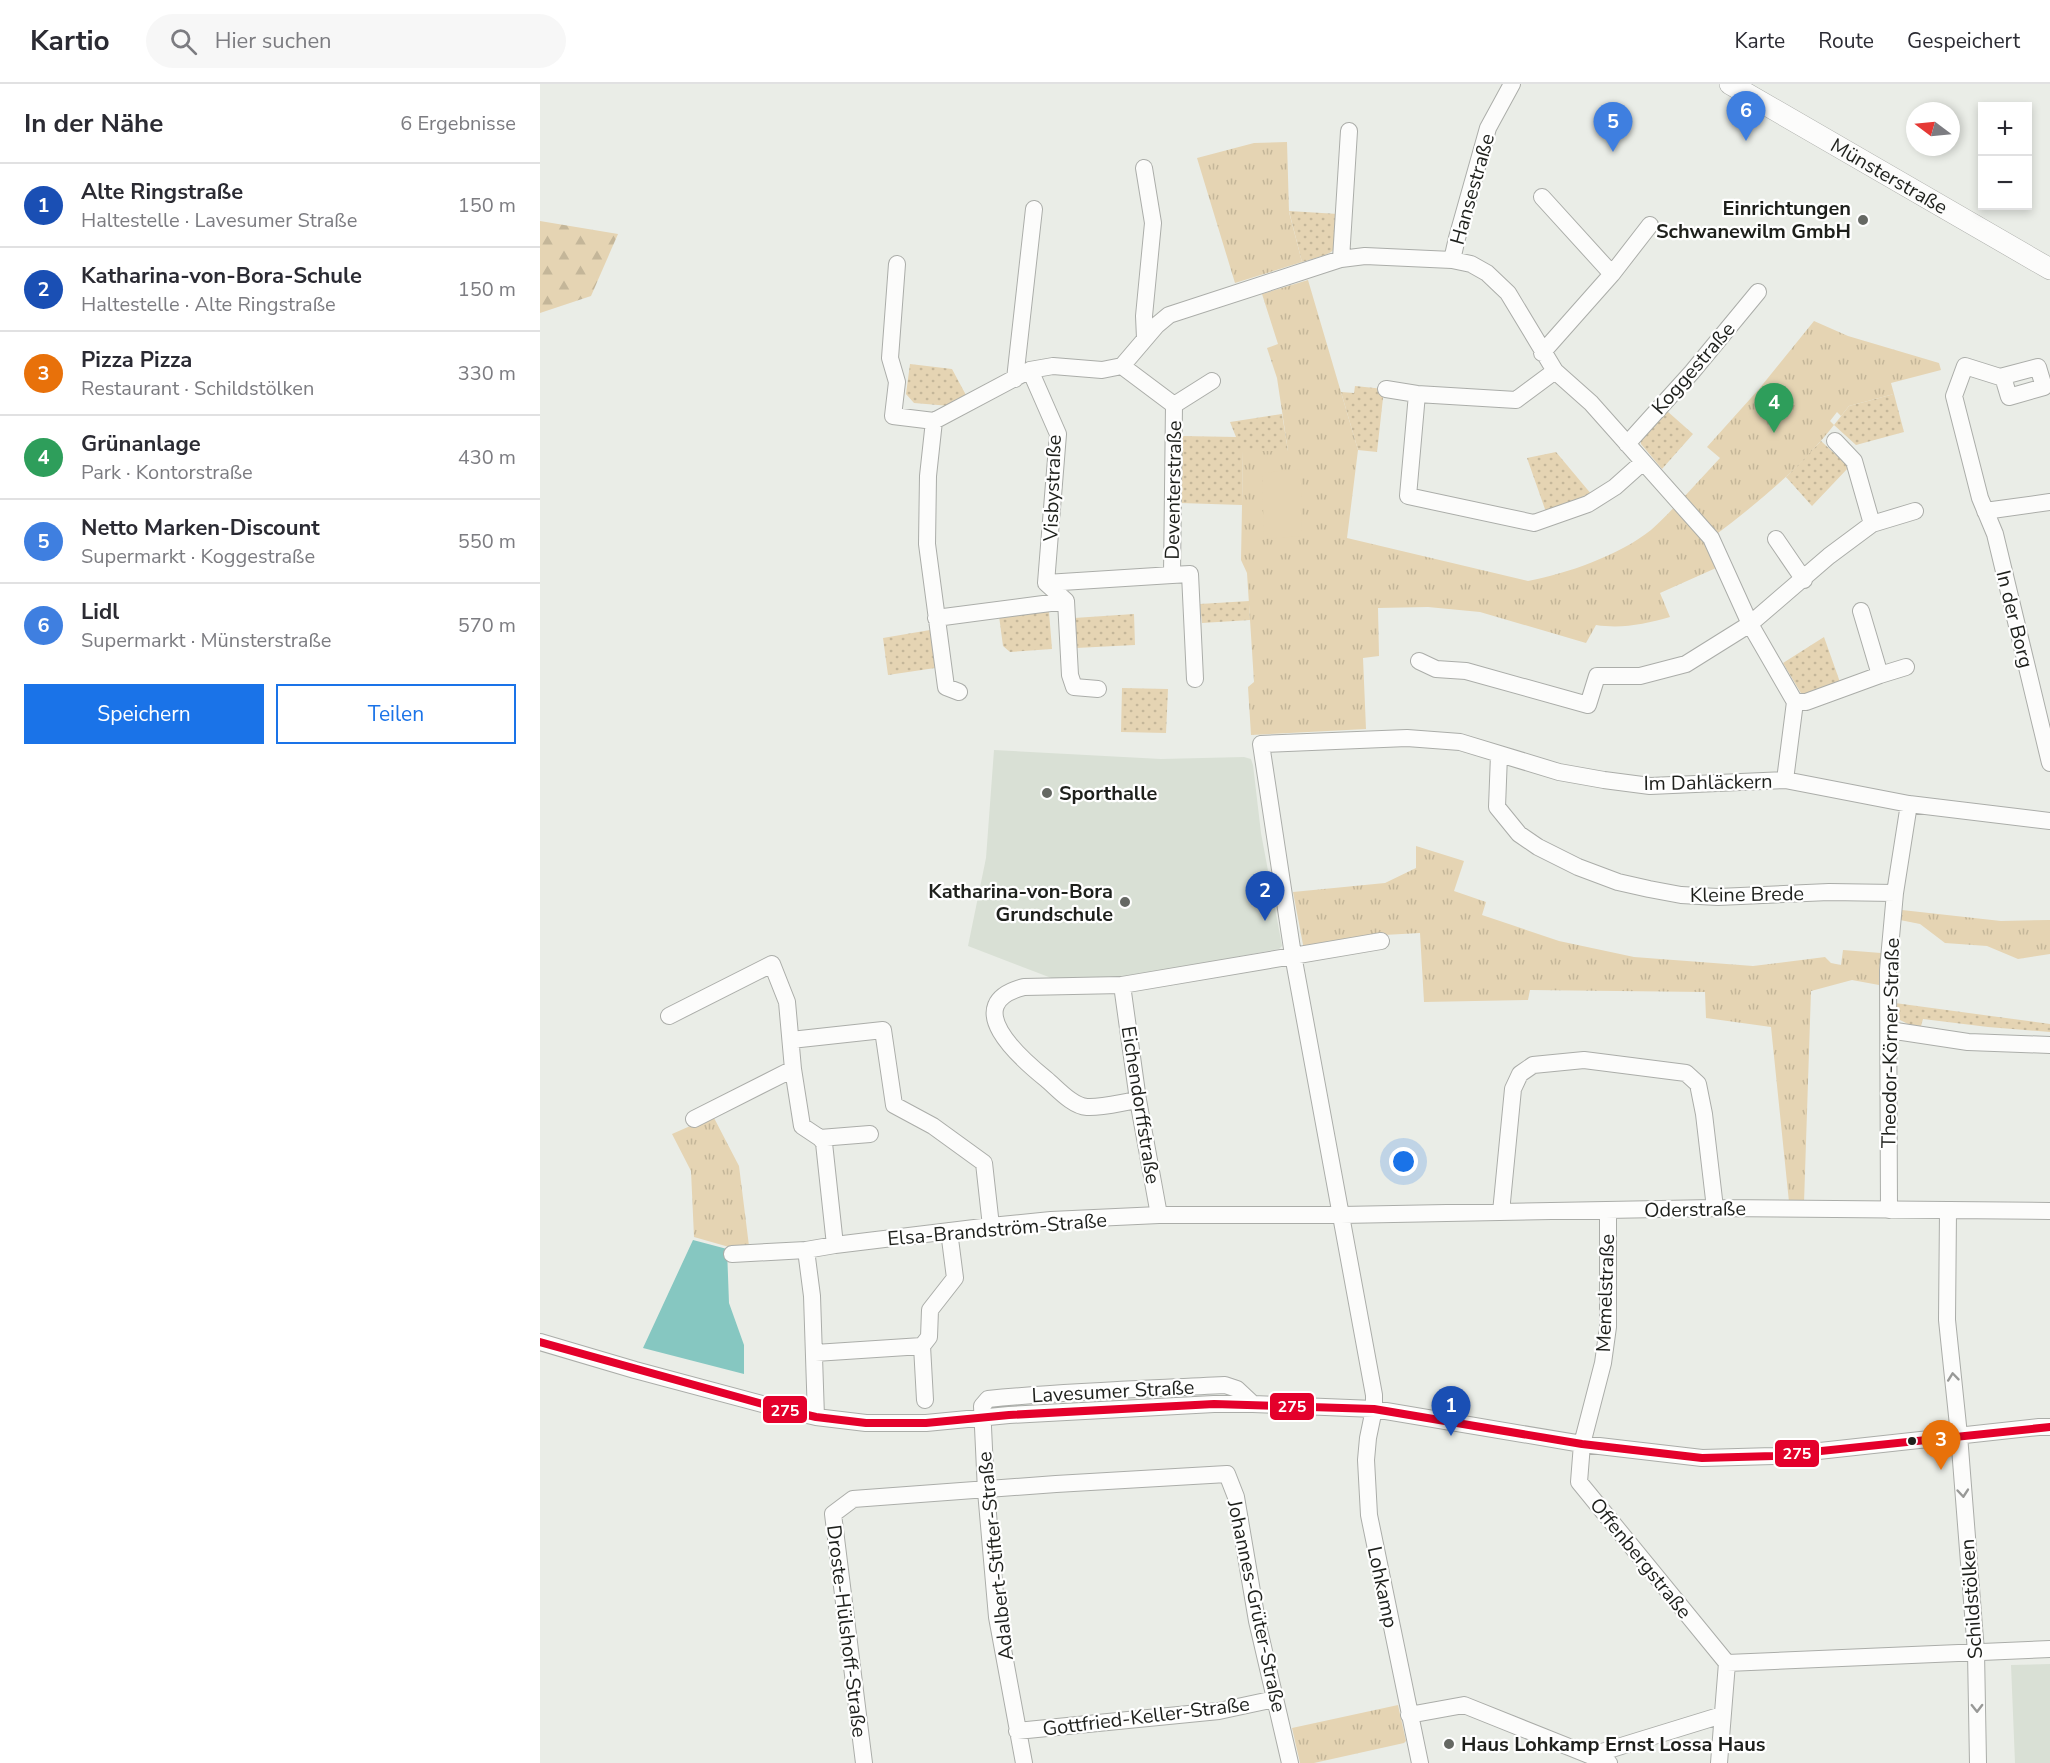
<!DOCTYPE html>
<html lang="de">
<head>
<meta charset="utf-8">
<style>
  :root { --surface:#fff; --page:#f7f7f7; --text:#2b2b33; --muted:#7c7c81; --line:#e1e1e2; --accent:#1a73e8 }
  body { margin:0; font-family:"Nunito Sans",sans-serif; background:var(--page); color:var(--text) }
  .controls { position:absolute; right:18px; top:18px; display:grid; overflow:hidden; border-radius:0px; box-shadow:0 3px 9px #0003 }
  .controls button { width:54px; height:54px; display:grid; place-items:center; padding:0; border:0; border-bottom:2px solid var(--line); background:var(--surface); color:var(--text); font:30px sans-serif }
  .compass { position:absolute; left:1366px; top:18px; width:54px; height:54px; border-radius:50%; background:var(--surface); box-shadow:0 3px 9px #0003; rotate:286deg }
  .you { position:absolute; left:864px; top:1078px; width:21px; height:21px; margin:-15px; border:4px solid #fff; border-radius:50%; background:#1a73e8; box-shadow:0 0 0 9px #1a73e833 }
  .badge { display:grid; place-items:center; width:39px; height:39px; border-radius:50%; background:var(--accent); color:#fff; font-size:20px; font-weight:700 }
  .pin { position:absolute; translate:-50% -50px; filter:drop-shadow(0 2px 3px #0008) }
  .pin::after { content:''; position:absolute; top:32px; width:21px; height:18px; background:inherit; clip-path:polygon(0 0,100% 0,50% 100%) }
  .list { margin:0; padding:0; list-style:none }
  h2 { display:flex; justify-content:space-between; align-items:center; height:78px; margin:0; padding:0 24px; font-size:26px }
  h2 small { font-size:20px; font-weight:400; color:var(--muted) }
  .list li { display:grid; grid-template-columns:39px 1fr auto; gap:18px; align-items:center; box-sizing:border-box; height:84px; padding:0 24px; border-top:2px solid var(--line) }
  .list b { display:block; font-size:22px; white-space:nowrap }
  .list p { margin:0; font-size:20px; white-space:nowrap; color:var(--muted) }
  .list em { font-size:20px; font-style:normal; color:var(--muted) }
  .actions { display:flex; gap:12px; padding:18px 24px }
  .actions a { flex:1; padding:14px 0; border:2px solid var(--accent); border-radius:0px; text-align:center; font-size:21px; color:var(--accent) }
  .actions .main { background:var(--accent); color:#fff }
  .icon { flex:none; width:33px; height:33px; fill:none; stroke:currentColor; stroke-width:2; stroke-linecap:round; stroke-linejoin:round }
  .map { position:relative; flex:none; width:1510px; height:1679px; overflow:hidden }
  header { display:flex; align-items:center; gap:36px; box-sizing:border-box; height:84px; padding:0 30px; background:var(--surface); border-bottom:2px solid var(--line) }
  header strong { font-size:28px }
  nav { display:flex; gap:33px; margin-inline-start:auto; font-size:21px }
  .search { width:420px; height:54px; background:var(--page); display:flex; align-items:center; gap:15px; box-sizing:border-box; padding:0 21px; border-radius:33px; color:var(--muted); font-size:22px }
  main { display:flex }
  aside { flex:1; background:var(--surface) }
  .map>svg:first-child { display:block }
  .built { fill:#d9e0d5 }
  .grass { fill:url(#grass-dots) }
  .forest { fill:url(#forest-firs) }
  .park { fill:url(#park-tufts) }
  .garden { fill:#e5d4b3 }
  .water { fill:#86c7c1 }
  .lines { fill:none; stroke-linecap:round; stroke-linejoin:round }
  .minor-casing { stroke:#abada9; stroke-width:18 }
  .major-casing { stroke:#abada9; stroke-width:22 }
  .minor { stroke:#fcfcfb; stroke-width:16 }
  .major { stroke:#fcfcfb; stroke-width:21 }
  .bus-1-casing { stroke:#fff; stroke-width:12 }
  .bus-1 { stroke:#e4002b; stroke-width:8 }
  .oneway { stroke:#989997 }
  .poi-dot { fill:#656863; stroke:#fff; stroke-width:2 }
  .bus-dot { fill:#1e201c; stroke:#fff; stroke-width:2 }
  .labels { text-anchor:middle; stroke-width:4.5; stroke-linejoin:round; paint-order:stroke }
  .street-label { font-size:20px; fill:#1e201c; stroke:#fff }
  .poi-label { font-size:20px; font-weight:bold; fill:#1e201c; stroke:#fff; text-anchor:end }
  .line-badge { stroke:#fff; stroke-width:2 }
  .badge-label { font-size:16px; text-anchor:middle; font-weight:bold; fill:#fff }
</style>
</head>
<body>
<header>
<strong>Kartio</strong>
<div class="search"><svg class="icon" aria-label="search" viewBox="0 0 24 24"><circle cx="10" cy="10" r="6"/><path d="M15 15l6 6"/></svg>Hier suchen</div>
<nav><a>Karte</a><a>Route</a><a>Gespeichert</a></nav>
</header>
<main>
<aside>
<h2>In der Nähe<small>6 Ergebnisse</small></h2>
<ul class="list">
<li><span class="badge" style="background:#1a4fb4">1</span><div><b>Alte Ringstraße</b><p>Haltestelle · Lavesumer Straße</p></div><em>150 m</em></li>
<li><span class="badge" style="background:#1a4fb4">2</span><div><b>Katharina-von-Bora-Schule</b><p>Haltestelle · Alte Ringstraße</p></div><em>150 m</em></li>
<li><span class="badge" style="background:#e8710a">3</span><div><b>Pizza Pizza</b><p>Restaurant · Schildstölken</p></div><em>330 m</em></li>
<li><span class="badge" style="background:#2e9e5b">4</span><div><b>Grünanlage</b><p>Park · Kontorstraße</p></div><em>430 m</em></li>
<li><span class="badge" style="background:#3f7fe0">5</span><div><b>Netto Marken-Discount</b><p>Supermarkt · Koggestraße</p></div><em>550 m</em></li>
<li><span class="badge" style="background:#3f7fe0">6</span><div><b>Lidl</b><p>Supermarkt · Münsterstraße</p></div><em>570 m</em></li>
</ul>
<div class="actions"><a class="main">Speichern</a><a>Teilen</a></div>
</aside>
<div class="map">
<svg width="1510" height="1679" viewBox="0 0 1510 1679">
  <defs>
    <pattern id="grass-dots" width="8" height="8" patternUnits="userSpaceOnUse" patternTransform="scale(1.5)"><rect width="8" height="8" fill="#e5d4b3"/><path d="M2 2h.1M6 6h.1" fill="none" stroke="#c4b699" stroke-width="1.8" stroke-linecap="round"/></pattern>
    <pattern id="forest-firs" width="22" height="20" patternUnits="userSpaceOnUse" patternTransform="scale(1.5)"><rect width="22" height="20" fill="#e5d4b3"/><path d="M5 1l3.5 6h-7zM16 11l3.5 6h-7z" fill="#c4b699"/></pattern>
    <pattern id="park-tufts" width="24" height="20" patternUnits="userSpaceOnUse" patternTransform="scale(1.5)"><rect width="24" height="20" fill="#e5d4b3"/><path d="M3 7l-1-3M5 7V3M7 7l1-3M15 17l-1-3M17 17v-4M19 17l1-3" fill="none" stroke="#c4b699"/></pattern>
  </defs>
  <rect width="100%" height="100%" fill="#eaede7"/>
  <!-- built -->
  <path class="built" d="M 454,666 L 621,675 L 704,673 L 711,675 L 713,681 L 721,749 L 742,862 L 739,865 L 579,895 L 514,895 L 428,862 L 446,774 Z
    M 1510,1580 L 1510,1679 L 1475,1679 L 1471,1581 Z"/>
  <!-- grass -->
  <path class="grass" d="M 749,127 L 798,130 C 796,171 802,166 762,178 Z
    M 370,280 L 412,285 L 427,313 L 410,322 L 374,319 L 366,310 Z
    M 815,302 L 844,305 L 837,368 L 818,366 L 801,308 L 814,309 Z
    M 1354,310 L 1364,348 L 1316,361 L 1294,341 L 1309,322 Z
    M 1127,327 L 1153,350 L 1122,385 L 1101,360 L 1101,355 Z
    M 742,330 L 748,367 L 703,367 L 702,421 L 640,419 L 642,352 L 696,353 L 690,338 Z
    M 1281,357 L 1309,383 L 1272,422 L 1246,393 Z
    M 1016,368 L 1052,411 L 1006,428 L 987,374 Z
    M 709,517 L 710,536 L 662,539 L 660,520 Z
    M 506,525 L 509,528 L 512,565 L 470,568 L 463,562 L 459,532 Z
    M 594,530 L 595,561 L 536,564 L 534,534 Z
    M 390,546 L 395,584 L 348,591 L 343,554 Z
    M 1284,553 L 1301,601 L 1262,611 L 1243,579 Z
    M 582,604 L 628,605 L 626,649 L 581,648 Z
    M 1355,919 L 1510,940 L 1510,948 L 1448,943 L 1383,935 L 1381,942 L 1370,941 L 1358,935 L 1355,926 Z"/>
  <!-- forest -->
  <path class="forest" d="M 0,137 L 78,150 L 51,212 L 0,229 Z"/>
  <!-- park -->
  <path class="park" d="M 747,58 L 749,128 L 762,178 L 695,199 L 657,74 L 714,59 Z
    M 768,196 L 818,366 L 807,454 L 988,497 C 1026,490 1080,471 1111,446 C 1120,438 1129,429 1137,420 L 1165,452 L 1176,484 L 1120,509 L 1130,533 C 1105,540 1082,545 1056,541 L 1046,559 L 940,528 L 888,523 L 838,524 L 839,572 L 823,574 L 826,645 L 711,651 L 708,603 L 714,598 L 707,489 L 701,476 L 703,367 L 748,367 L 737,294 L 727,264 L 738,260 L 722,210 Z
    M 1274,237 L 1308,252 L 1399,279 L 1401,286 L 1351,299 L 1354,310 L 1309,322 L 1301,332 L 1297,328 L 1290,337 L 1294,341 C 1260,384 1218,419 1174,452 L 1143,414 L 1180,374 L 1167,363 L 1219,305 Z
    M 876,762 L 924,777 L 914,807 L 946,818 L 942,831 L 1019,857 L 1094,873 L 1213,882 L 1285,873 L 1291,879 L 1301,881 L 1303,866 L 1341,869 L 1339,901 L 1312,896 L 1271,907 L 1264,1119 L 1249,1118 L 1231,943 L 1166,934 L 1165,908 L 990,906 L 988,916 L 884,918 L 880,849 L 844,851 L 764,866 L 753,808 L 845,799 L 876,784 Z
    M 1362,826 L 1461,837 L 1510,836 L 1510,870 L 1478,875 L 1447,862 L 1405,859 L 1380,840 L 1360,836 Z
    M 173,1032 L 199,1082 L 209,1162 L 189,1163 L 154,1153 L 151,1087 L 132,1050 Z
    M 858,1621 L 866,1657 L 864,1659 L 774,1679 L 760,1679 L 752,1644 Z"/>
  <!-- garden -->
  <path class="garden" d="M 761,385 L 762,452 L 724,455 L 722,389 Z"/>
  <!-- water -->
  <path class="water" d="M 153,1156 L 187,1165 L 189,1219 L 204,1261 L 204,1290 L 103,1264 Z"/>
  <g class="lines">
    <defs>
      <path id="minor" d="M 604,84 L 613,139 L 604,232 L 605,254
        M 1002,113 L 1072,190
        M 801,175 L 809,47
        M 912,176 L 917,154 L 948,44 L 972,0
        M 357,180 L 350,274 L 357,298 L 353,332 L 394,337 L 490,286 L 513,282 L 562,286 L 582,282 L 617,241 L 629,231 L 801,175 L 825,172 L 912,176 L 931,180 L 947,189 L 968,209 L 1015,287 L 1051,319 L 1171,454 L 1210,540 L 1255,618 L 1245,696
        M 1002,269 L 1072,190 L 1110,141
        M 582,282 L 634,321 L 632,491 L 650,490 L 655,595
        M 490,286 L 518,350 L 506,499 L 526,517 L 530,591 L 534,603 L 558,605
        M 1463,293 L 1469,313 L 1504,303 L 1498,283 L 1460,293 L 1425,282 L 1414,312 L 1440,414 L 1455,450 L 1510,679
        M 475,295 L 494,125
        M 846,305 L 877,310 L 976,316 L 1015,287
        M 877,310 L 868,412 L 994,439 L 1048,420 L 1075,403 L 1103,378
        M 634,321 L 672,297
        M 394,337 L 388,392 L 387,460 L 406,603 L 419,608
        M 1295,357 L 1314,377 L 1332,440
        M 1087,360 L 1152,288 L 1218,208
        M 1445,427 L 1510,418
        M 1236,455 L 1264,496
        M 506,499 L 632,491
        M 396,534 L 526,517
        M 879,577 L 896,585 L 926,587 L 1048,621 L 1057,592 L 1100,592 L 1146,580 L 1210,540 L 1289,472 L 1332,440 L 1375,427
        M 1340,591 L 1366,583
        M 1255,618 L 1266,618 L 1340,591 L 1321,527
        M 959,671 L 957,723 L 979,750 L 998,763 L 1038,783 L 1078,798 L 1109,805 L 1141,811 L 1178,813 L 1289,808 L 1355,809
        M 841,857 L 582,901 L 598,1016 L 619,1131 L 801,1131 L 1175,1124 L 1510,1127
        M 582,901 L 484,903 C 418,920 480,974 506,995 C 517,1004 532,1022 547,1023 C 562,1024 583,1018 598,1016
        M 129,932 L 232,880 L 247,918 L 253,985 L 262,1042 L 280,1054 L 284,1059 L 295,1161 L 266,1166 L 272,1212 L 276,1333
        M 1349,946 L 1428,958 L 1510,961
        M 251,956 L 343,946 L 354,1021 L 393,1042 L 444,1079 L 451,1142
        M 154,1035 L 253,985
        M 280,1054 L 330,1050
        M 1349,1126 L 1348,886 L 1355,809 L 1369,720
        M 1068,1127 L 1068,1243 L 1063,1279 L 1042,1360 L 1039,1398 L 1187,1579
        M 1408,1127 L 1407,1236 L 1419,1351 L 1436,1568 L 1438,1679
        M 961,1128 L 973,1005 L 980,990 L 993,981 L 1044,976 L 1146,989 L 1158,1000 L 1164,1030 L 1175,1124
        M 295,1161 L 451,1142 L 511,1136 L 619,1131
        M 192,1170 L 266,1166
        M 0,1258 L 95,1286 L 237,1324 L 276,1333 L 326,1339 L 386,1339 L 469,1331 L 674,1320 L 713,1320 L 834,1325 L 1042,1360 L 1162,1374 L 1234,1372 L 1499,1343 L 1510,1343
        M 382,1262 L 385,1316
        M 275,1269 L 382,1262 L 389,1253 L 390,1226 L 415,1194 L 409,1147
        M 1187,1579 L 1510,1565
        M 869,1631 L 924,1621 L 1069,1679
        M 477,1647 L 679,1627 L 735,1615
        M 1052,1671 L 1182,1631
        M 324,1679 L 293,1430 L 313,1415 L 516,1400 L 687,1390 L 696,1413 L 717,1537 L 750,1679
        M 484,1679 L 457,1533 L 446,1407 L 442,1322 L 448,1315 C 527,1307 606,1305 685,1301 L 697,1305 L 713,1320
        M 880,1679 L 829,1431 L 826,1376 L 828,1354 L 834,1325 L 834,1311 L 753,871 L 721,660 L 867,654 L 920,658 L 1019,688 L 1064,696 L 1110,702 L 1245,696 L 1369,720 L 1510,737
        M 1179,1679 L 1187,1579"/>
      <g id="major">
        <path id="s1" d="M 1190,0 L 1510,185"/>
      </g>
    </defs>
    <!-- minor casing -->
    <use href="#minor" class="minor-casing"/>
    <!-- major casing -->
    <use href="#major" class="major-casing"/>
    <!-- minor -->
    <use href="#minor" class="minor"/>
    <!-- major -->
    <use href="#major" class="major"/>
    <defs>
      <path id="bus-1" d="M 0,1258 L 237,1324 L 276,1333 L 326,1339 L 386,1339 L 469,1331 L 674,1320 L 834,1325 L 1042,1360 L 1162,1374 L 1234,1372 L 1510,1343"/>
    </defs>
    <!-- bus-1 casing -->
    <use href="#bus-1" class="bus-1-casing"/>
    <!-- bus-1 -->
    <use href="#bus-1" class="bus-1"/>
  </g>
  <!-- one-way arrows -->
  <defs><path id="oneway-chevron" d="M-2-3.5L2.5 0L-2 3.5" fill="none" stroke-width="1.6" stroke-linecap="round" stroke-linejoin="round" transform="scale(1.5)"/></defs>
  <g class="oneway">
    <use href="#oneway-chevron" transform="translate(1413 1293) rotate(-96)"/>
    <use href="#oneway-chevron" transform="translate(1423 1409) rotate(85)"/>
    <use href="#oneway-chevron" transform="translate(1437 1624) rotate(89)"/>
  </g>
  <!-- markers -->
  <g class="poi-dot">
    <circle cx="1323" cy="136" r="6"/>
    <circle cx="507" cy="709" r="6"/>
    <circle cx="585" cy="818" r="6"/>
    <circle cx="909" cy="1660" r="6"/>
  </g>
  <circle class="bus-dot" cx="1372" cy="1357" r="5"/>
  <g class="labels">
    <!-- street labels -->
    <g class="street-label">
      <text dy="7" stroke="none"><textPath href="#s1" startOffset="184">Münsterstraße</textPath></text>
      <text transform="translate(932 105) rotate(-74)" y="7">Hansestraße</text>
      <text transform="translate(1153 284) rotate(-49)" y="7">Koggestraße</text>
      <text transform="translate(512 404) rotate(-88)" y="7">Visbystraße</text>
      <text transform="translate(633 406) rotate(-89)" y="7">Deventerstraße</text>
      <text transform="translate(1475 535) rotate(76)" y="7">In der Borg</text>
      <text transform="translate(1168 698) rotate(-1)" y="7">Im Dahläckern</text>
      <text transform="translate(1207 810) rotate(-1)" y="7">Kleine Brede</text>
      <text transform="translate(1350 959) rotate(-89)" y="7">Theodor-Körner-Straße</text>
      <text transform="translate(601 1021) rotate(81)" y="7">Eichendorffstraße</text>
      <text transform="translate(1155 1125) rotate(-1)" y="7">Oderstraße</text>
      <text transform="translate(457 1145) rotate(-5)" y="7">Elsa-Brandström-Straße</text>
      <text transform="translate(1065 1209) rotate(-88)" y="7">Memelstraße</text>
      <text transform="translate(573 1307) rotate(-3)" y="7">Lavesumer Straße</text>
      <text transform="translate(455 1472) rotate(-96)" y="7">Adalbert-Stifter-Straße</text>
      <text transform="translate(1101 1474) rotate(51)" y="7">Offenbergstraße</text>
      <text transform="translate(843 1503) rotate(78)" y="7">Lohkamp</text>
      <text transform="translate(1431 1515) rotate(-94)" y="7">Schildstölken</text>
      <text transform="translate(717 1522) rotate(78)" y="7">Johannes-Grüter-Straße</text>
      <text transform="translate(307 1547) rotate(83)" y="7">Droste-Hülshoff-Straße</text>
      <text transform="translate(606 1632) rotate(-7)" y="7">Gottfried-Keller-Straße</text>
    </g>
    <!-- poi labels -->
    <g class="poi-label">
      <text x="1311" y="131">Einrichtungen<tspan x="1311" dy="23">Schwanewilm GmbH</tspan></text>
      <text x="519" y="716" text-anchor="start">Sporthalle</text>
      <text x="573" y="814">Katharina-von-Bora<tspan x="573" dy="23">Grundschule</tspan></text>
      <text x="921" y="1667" text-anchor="start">Haus Lohkamp Ernst Lossa Haus</text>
    </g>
  </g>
  <g class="line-badge">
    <rect x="729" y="1308" width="46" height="29" rx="6" fill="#e4002b"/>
    <rect x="222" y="1311" width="46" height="29" rx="6" fill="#e4002b"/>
    <rect x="1234" y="1355" width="46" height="29" rx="6" fill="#e4002b"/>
  </g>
  <g class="badge-label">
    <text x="752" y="1328">275</text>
    <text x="245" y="1332">275</text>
    <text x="1257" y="1375">275</text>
  </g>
</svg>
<div class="controls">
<button>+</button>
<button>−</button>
</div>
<svg class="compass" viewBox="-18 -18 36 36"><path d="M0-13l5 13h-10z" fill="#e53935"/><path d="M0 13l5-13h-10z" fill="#7c7c81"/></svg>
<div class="you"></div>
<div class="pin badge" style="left:911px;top:1352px;background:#1a4fb4">1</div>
<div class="pin badge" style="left:725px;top:837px;background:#1a4fb4">2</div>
<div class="pin badge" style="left:1401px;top:1386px;background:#e8710a">3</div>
<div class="pin badge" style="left:1234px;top:349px;background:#2e9e5b">4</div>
<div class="pin badge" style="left:1073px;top:68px;background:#3f7fe0">5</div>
<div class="pin badge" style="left:1206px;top:57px;background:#3f7fe0">6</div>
</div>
</main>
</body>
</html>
